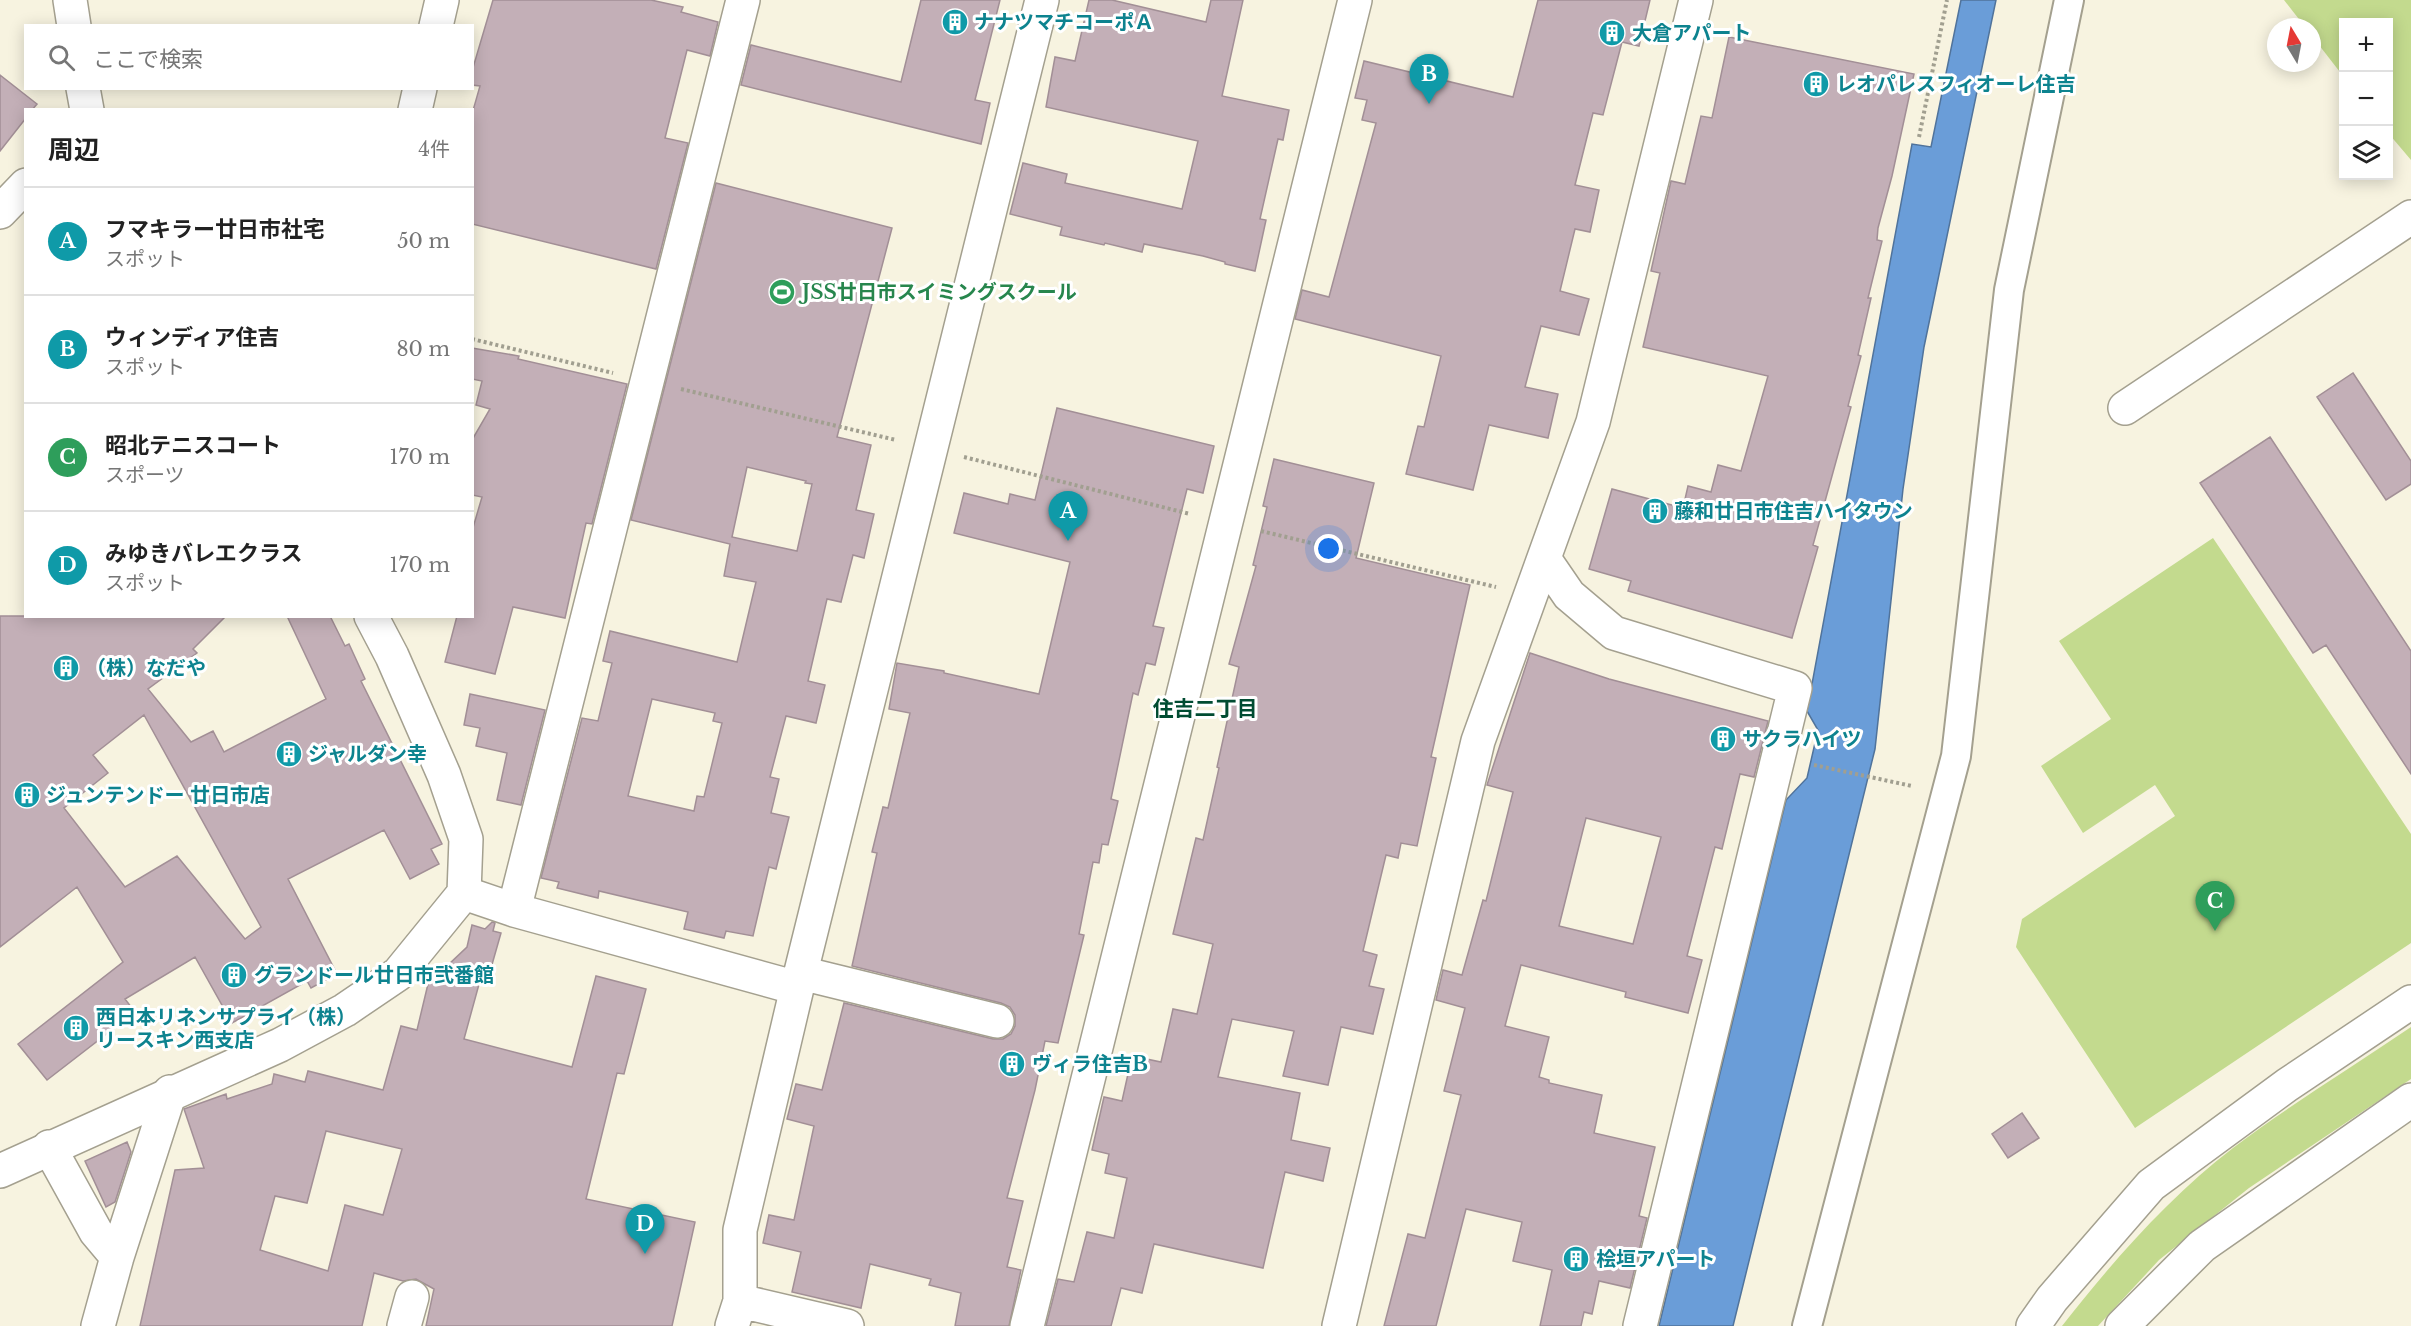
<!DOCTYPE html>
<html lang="ja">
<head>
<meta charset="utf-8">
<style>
  :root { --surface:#fff; --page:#f2f2f2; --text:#222; --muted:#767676; --line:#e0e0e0; --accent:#336b52 }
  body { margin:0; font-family:"Libre Baskerville","Noto Sans JP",serif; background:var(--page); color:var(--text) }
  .controls { position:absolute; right:18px; top:18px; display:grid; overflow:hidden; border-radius:0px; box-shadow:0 3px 15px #0003 }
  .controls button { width:54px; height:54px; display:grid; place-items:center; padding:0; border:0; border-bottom:2px solid var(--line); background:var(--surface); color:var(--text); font:30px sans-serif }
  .compass { position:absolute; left:2267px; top:18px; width:54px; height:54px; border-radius:50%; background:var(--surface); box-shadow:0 3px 15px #0003; rotate:350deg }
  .you { position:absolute; left:1329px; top:549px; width:21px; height:21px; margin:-15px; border:4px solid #fff; border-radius:50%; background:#1a73e8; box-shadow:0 0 0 9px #1a73e833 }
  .badge { display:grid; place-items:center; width:39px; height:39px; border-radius:50%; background:var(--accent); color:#fff; font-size:20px; font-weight:700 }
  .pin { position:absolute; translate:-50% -50px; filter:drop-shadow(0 2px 3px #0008) }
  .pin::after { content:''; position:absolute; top:32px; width:21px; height:18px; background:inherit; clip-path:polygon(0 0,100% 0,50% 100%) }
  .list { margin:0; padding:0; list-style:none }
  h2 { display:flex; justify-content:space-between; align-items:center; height:78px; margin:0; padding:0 24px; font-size:26px }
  h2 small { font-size:20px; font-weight:400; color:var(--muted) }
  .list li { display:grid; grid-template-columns:39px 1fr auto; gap:18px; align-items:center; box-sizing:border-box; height:108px; padding:0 24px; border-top:2px solid var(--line) }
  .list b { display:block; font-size:22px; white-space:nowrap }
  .list p { margin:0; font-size:20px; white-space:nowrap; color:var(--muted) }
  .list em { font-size:20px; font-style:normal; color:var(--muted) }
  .icon { flex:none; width:33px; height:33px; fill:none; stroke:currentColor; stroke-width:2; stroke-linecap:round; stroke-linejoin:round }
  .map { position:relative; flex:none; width:2411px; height:1326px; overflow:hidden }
  .search { position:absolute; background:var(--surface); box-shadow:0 3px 15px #0003; left:24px; top:24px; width:450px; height:66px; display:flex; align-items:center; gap:15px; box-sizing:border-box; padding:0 21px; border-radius:0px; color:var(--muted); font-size:22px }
  .panel { position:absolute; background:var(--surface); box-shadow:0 3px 15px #0003; left:24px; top:108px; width:450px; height:510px; border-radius:0px }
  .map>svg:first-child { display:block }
  .green { fill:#c3da8e }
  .water { fill:#6a9dd8; stroke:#50739b; stroke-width:1.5 }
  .building { fill:#c3afb7; stroke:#a28f96; stroke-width:1.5; fill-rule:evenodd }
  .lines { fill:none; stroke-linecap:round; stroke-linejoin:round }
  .pedestrian-casing { stroke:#a4a08f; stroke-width:32 }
  .minor-casing { stroke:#a4a08f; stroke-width:36 }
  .tertiary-casing { stroke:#a4a08f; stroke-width:36 }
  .path { stroke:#a19f90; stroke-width:4; stroke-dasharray:3 3; stroke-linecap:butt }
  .pedestrian { stroke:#fff; stroke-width:28 }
  .minor { stroke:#fff; stroke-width:33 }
  .tertiary { stroke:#fff; stroke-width:33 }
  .labels { text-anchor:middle; stroke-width:6; stroke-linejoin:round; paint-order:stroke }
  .culture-label { font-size:20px; font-weight:bold; fill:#0d838f; stroke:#fff; text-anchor:start }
  .leisure-label { font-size:20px; font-weight:bold; fill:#27864d; stroke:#fff; text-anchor:start }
  .neighbourhood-label { font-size:21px; font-weight:bold; fill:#014c32; stroke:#fff }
</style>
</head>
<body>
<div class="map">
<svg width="2411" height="1326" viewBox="0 0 2411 1326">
  <rect width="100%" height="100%" fill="#f7f3e0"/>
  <!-- green -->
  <path class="green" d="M 2284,0 L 2411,0 L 2411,160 L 2389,134 L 2388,22 L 2344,22 L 2343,76 L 2312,36 L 2312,27 L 2305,27 Z
    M 2213,538 L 2411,834 L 2411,943 L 2135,1128 L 2016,947 L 2022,919 L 2175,816 L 2155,785 L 2083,833 L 2041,766 L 2111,719 L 2059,641 Z
    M 2411,1027 L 2411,1079 L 2249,1188 L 2159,1260 L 2098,1326 L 2062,1326 C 2112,1262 2169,1197 2233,1148 C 2290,1105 2352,1067 2411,1027 Z"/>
  <!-- water -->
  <path class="water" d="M 1961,0 L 1996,0 L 1924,347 L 1903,489 L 1875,749 L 1733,1326 L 1659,1326 L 1786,800 L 1807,778 L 1818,730 L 1807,711 L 1912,144 L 1931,147 Z"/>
  <!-- building -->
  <path class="building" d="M 493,0 L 651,0 L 683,7 L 681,12 L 718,22 L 710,56 L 687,50 L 665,138 L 688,143 L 656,269 L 472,224 L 472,114 L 480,86 L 472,85 L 472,71 Z
    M 921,0 L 1000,0 L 975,100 L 990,103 L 981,144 L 741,85 L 751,45 L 901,82 Z
    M 1089,0 L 1112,0 L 1206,22 L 1211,0 L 1243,0 L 1222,96 L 1289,110 L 1283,140 L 1278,139 L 1260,219 L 1266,220 L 1255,271 L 1225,264 L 1225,262 L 1203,256 L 1144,244 L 1142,252 L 1105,243 L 1104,245 L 1060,235 L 1062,227 L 1010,214 L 1023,163 L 1067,174 L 1065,183 L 1182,209 L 1198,141 L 1046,107 L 1055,57 L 1075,61 Z
    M 1538,0 L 1650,0 L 1639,46 L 1622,42 L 1603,115 L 1593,113 L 1575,185 L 1599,190 L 1590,232 L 1575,229 L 1560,291 L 1589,299 L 1579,335 L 1541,326 L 1525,387 L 1558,394 L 1548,438 L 1489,425 L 1473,490 L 1406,474 L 1418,426 L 1424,427 L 1441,356 L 1295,319 L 1302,290 L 1329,297 L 1376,123 L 1362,120 L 1367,100 L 1355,98 L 1364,61 L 1513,97 Z
    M 1729,37 L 1914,74 L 1892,176 L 1878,228 L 1877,240 L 1882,241 L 1868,298 L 1871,298 L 1858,355 L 1861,356 L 1848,406 L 1851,407 L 1813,545 L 1818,547 L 1792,638 L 1628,591 L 1631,581 L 1589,569 L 1612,489 L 1683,508 L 1688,486 L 1711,492 L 1718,465 L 1741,471 L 1768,376 L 1643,347 L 1660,273 L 1651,271 L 1671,181 L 1685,184 L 1701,116 L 1712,118 Z
    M 0,75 L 37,104 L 32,110 L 26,110 L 26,118 L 0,151 Z
    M 716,183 L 892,228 L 837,437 L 871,445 L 856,510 L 874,514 L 864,558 L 853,555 L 841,602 L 827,599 L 808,681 L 825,685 L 816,723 L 786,716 L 770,777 L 779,779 L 771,813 L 789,817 L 776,869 L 769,867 L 753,936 L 726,931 L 724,938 L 684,929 L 688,912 L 599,891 L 598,898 L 557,888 L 559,882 L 541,878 L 582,718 L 598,721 L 612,663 L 603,661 L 610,631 L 737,662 L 756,582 L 724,576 L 730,544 L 631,520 ZM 747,467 L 806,481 L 805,483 L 812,484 L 797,551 L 732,537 ZM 652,699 L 715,713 L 713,721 L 722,723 L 704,797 L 697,796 L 694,811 L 628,796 Z
    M 472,348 L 519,356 L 518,359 L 627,384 L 592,524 L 586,523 L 565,618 L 513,607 L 495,674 L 445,662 L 457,616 L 472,616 L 472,531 L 482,497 L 472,495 L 472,440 L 490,409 L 476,405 L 482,381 L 472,379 Z
    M 2353,373 L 2411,461 L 2411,484 L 2386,500 L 2317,397 Z
    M 1057,408 L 1214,446 L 1203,493 L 1187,489 L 1153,626 L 1164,628 L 1155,665 L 1146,663 L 1138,695 L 1133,693 L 1111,799 L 1118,801 L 1108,845 L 1102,844 L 1099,863 L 1093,862 L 1079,934 L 1084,935 L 1058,1043 L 1045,1041 L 1035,1090 L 1007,1198 L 1023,1201 L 1007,1267 L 1021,1270 L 1009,1326 L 955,1326 L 961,1293 L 929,1285 L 931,1279 L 870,1264 L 861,1308 L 792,1292 L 801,1252 L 763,1243 L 769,1215 L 794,1220 L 814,1126 L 787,1119 L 796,1084 L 822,1090 L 844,1003 L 993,1039 L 1003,1039 L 1011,1034 L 1015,1026 L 1015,1015 L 1010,1007 L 1001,1003 L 852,966 L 877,853 L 872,852 L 883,807 L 888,808 L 910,713 L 889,709 L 897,663 L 944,671 L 944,673 L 1039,694 L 1070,562 L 954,533 L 964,493 L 1008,504 L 1010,494 L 1035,500 Z
    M 2270,437 L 2411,651 L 2411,774 L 2326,645 L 2313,653 L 2200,483 Z
    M 1274,459 L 1374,483 L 1356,558 L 1470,585 L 1431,757 L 1436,758 L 1417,846 L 1401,843 L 1398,858 L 1386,855 L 1363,951 L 1377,955 L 1369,986 L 1384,989 L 1373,1034 L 1341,1027 L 1328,1085 L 1283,1076 L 1294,1031 L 1232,1019 L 1218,1077 L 1300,1093 L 1291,1140 L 1330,1148 L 1323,1181 L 1285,1172 L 1263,1268 L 1154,1244 L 1142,1293 L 1121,1288 L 1111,1326 L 1046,1326 L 1058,1279 L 1074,1282 L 1087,1232 L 1114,1238 L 1127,1178 L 1105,1173 L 1109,1154 L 1092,1150 L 1104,1097 L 1122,1101 L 1132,1056 L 1161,1062 L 1173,1009 L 1197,1014 L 1213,944 L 1173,934 L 1196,838 L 1203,840 L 1219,768 L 1217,767 L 1239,667 L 1229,664 L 1256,566 L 1253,565 L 1267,507 L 1263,506 Z
    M 0,616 L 226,616 L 193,649 L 197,653 L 148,689 L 191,742 L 213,731 L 224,752 L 326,699 L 287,616 L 330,616 L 345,646 L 349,644 L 365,679 L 361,681 L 442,844 L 431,849 L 439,864 L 410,879 L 384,830 L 288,879 L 337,974 L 311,988 L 307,981 L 232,1023 L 195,957 L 125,999 L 135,1012 L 47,1080 L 18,1044 L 123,962 L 77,887 L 0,947 ZM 144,715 L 261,927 L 245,939 L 177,856 L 125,887 L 64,808 L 108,773 L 93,755 Z
    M 1530,653 L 1609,679 L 1768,721 L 1754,777 L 1740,774 L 1722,849 L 1715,847 L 1687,956 L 1702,960 L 1688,1013 L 1625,997 L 1626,992 L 1521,965 L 1505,1026 L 1549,1037 L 1539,1077 L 1549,1080 L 1549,1083 L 1602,1095 L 1594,1133 L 1655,1147 L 1639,1216 L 1647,1218 L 1630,1288 L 1599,1281 L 1592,1314 L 1584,1312 L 1581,1326 L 1540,1326 L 1552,1270 L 1513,1261 L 1522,1222 L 1466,1209 L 1436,1326 L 1384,1326 L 1408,1234 L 1425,1238 L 1461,1095 L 1444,1091 L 1465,1008 L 1436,1000 L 1443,970 L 1462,975 L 1483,900 L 1486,901 L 1513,792 L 1487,785 ZM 1586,818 L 1661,837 L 1633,944 L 1559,926 Z
    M 470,694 L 545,710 L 521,805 L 497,800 L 507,753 L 476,746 L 480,728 L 464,725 Z
    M 492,922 L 495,923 L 493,931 L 501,933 L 491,968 L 484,966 L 464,1039 L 572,1067 L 596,976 L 646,989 L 624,1074 L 617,1073 L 586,1199 L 695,1222 L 672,1326 L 426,1326 L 434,1289 L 416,1279 L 403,1281 L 374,1273 L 362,1326 L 140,1326 L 175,1170 L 204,1168 L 184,1109 L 226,1094 L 227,1099 L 272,1084 L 274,1074 L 305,1082 L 308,1071 L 383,1090 L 401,1026 L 417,1030 L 428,984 L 467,947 L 472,925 L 485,929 ZM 326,1131 L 402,1149 L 383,1215 L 345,1205 L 328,1271 L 260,1250 L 275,1196 L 307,1203 Z
    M 2022,1113 L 2039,1138 L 2008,1158 L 1992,1134 Z
    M 127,1142 L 131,1152 L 115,1202 L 106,1207 L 85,1161 Z"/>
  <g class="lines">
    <defs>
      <path id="pedestrian" d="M 1807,1326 L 1956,756 L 2009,290 L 2069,0"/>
      <path id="minor" d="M 436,26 L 442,0
        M 415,110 L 420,88
        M 0,212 L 26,185
        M 1545,560 L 1569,595 L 1614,633 L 1795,688 L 1640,1326
        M 464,893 L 514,910 L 797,988
        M 514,910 L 743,0
        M 801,973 L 997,1021
        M 49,1147 L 96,1232 L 117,1257
        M 740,1301 L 847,1326
        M 98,1326 L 117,1257 L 170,1092
        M 404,1326 L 412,1297
        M 732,1326 L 740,1301 L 740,1230 L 797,988 L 1042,0
        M 1027,1326 L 1355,0
        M 1339,1326 L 1478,741 L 1593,422 L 1696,0"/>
      <path id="tertiary" d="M 70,0 L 74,26
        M 83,88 L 87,110
        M 2125,408 L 2411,217
        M 0,1171 L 280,1045 L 345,1010 L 398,974 L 464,893 L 466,839 L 444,775 L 392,656 L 371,616
        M 2033,1326 L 2052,1299 L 2151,1185 L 2287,1085 L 2411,1002
        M 2122,1326 L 2202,1246 L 2411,1100"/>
    </defs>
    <!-- pedestrian casing -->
    <use href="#pedestrian" class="pedestrian-casing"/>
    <!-- minor casing -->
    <use href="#minor" class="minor-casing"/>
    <!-- tertiary casing -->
    <use href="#tertiary" class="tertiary-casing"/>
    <!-- path -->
    <path class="path" d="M 1919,137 L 1947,0
      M 472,339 L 613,373
      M 681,389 L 896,440
      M 964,457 L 1190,514
      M 1261,531 L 1496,587
      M 1814,765 L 1912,786"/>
    <!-- pedestrian -->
    <use href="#pedestrian" class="pedestrian"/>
    <!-- minor -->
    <use href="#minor" class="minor"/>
    <!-- tertiary -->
    <use href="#tertiary" class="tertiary"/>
  </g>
  <!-- icons -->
  <defs>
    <symbol id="building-disc" viewBox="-11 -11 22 22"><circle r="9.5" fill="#0f9aa8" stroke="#fff"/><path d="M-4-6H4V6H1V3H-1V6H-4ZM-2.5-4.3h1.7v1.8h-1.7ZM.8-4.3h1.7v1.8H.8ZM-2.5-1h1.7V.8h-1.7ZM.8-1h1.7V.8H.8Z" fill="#fff"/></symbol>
    <symbol id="stadium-disc" viewBox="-11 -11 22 22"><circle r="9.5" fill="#2e9e5b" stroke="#fff"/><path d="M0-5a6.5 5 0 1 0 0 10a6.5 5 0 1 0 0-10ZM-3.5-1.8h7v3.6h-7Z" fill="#fff"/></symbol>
  </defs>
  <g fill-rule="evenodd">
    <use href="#building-disc" x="940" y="7" width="30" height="30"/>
    <use href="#building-disc" x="1597" y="18" width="30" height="30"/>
    <use href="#building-disc" x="1801" y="69" width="30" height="30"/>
    <use href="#stadium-disc" x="767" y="277" width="30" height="30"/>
    <use href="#building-disc" x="1640" y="496" width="30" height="30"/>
    <use href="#building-disc" x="51" y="653" width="30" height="30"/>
    <use href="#building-disc" x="1708" y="724" width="30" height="30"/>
    <use href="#building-disc" x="274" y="739" width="30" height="30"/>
    <use href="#building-disc" x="12" y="780" width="30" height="30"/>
    <use href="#building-disc" x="219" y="960" width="30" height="30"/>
    <use href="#building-disc" x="61" y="1013" width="30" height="30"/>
    <use href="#building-disc" x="997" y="1049" width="30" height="30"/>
    <use href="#building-disc" x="1561" y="1244" width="30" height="30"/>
  </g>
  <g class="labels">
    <!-- culture labels -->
    <g class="culture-label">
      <text x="974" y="29">ナナツマチコーポＡ</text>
      <text x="1632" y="40">大倉アパート</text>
      <text x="1836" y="91">レオパレスフィオーレ住吉</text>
      <text x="1674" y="518">藤和廿日市住吉ハイタウン</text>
      <text x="86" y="675">（株）なだや</text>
      <text x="1742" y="746">サクラハイツ</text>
      <text x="308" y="761">ジャルダン幸</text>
      <text x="46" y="802">ジュンテンドー 廿日市店</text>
      <text x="254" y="982">グランドール廿日市弐番館</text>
      <text x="96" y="1024">西日本リネンサプライ（株）<tspan x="96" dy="23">リースキン西支店</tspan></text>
      <text x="1032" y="1071">ヴィラ住吉B</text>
      <text x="1596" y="1266">桧垣アパート</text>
    </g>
    <!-- leisure labels -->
    <g class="leisure-label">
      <text x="802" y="299">JSS廿日市スイミングスクール</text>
    </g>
    <!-- neighbourhood labels -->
    <g class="neighbourhood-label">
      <text x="1205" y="716">住吉二丁目</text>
    </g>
  </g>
</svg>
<div class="controls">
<button>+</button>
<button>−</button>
<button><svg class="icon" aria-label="layers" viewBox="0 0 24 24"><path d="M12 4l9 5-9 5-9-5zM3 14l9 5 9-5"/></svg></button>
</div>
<svg class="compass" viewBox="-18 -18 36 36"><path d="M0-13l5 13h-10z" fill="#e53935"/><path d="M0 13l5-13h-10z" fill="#767676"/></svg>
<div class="you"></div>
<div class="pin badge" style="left:1068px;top:541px;background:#0f9aa8">A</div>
<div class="pin badge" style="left:1429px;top:104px;background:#0f9aa8">B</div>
<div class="pin badge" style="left:2215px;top:931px;background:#2e9e5b">C</div>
<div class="pin badge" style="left:645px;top:1254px;background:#0f9aa8">D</div>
<div class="search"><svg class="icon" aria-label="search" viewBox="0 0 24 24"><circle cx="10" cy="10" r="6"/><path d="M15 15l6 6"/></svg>ここで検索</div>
<section class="panel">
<h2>周辺<small>4件</small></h2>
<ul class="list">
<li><span class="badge" style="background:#0f9aa8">A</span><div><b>フマキラー廿日市社宅</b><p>スポット</p></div><em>50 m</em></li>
<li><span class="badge" style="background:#0f9aa8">B</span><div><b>ウィンディア住吉</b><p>スポット</p></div><em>80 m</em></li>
<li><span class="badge" style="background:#2e9e5b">C</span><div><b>昭北テニスコート</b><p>スポーツ</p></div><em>170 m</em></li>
<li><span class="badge" style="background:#0f9aa8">D</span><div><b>みゆきバレエクラス</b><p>スポット</p></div><em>170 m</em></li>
</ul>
</section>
</div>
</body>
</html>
